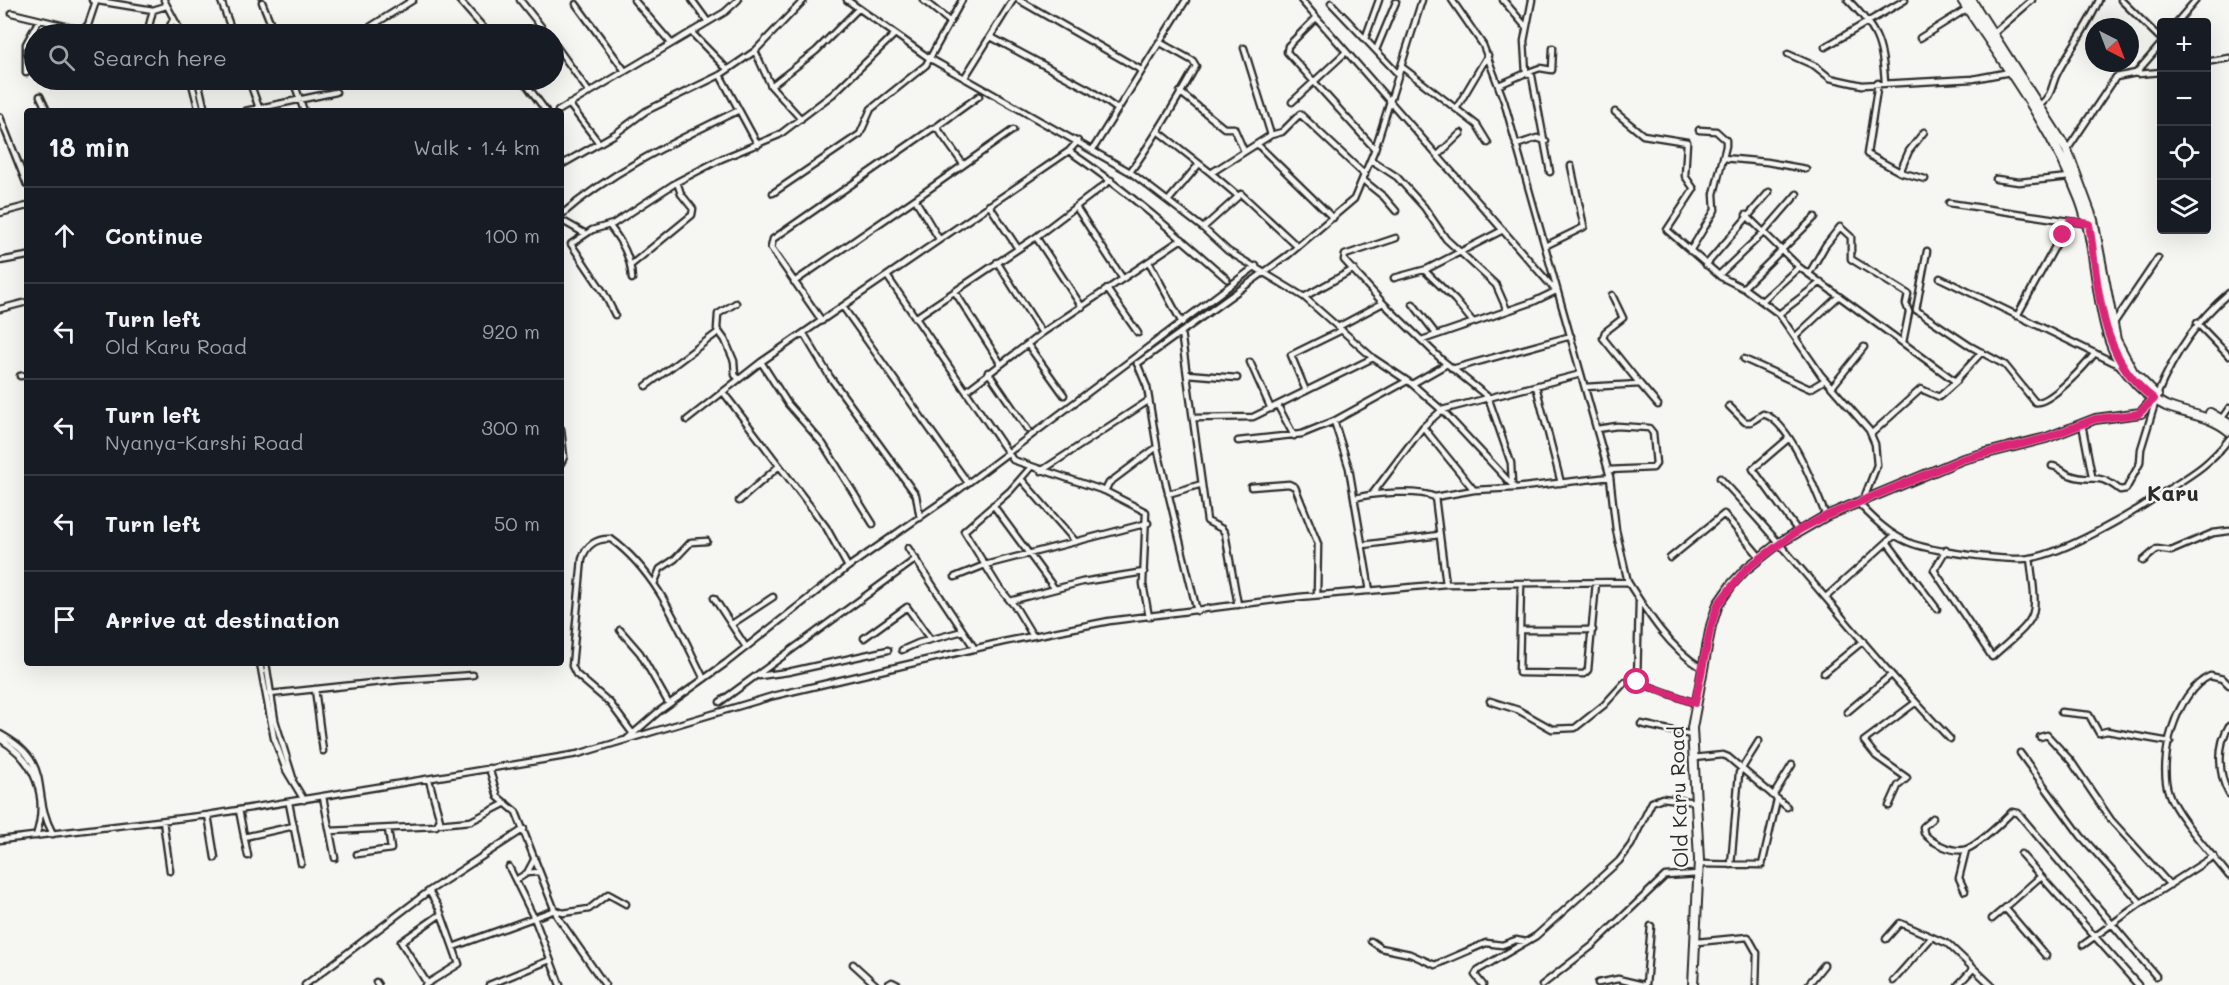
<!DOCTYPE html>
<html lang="en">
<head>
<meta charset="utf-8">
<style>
  :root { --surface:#171b24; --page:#242831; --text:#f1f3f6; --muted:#9ea1a6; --line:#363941 }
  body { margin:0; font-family:Mali,sans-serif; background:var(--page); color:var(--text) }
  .controls { position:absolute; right:18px; top:18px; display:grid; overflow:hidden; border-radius:6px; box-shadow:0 6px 24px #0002 }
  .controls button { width:54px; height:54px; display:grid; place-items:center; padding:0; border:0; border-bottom:2px solid var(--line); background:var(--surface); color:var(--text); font:30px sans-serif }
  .compass { position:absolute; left:2085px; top:18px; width:54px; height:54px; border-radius:50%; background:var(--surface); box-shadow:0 6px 24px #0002; rotate:138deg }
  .stop { position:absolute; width:18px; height:18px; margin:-14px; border:4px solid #db2777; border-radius:50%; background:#fff }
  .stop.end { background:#db2777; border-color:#fff; box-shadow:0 2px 6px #0008 }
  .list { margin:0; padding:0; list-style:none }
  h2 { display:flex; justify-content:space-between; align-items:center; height:78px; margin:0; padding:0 24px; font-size:26px }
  h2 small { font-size:20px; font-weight:400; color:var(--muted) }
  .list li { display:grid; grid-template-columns:39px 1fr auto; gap:18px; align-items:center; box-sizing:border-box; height:96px; padding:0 24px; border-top:2px solid var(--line) }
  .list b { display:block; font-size:22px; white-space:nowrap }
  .list p { margin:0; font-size:20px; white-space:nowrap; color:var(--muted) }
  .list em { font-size:20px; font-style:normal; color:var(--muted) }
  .icon { flex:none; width:33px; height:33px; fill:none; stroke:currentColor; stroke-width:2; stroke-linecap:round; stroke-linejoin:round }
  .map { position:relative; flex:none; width:2229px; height:985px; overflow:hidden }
  .search { position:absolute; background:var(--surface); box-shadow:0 6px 24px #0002; left:24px; top:24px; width:540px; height:66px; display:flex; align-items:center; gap:15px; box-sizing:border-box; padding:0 21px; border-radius:33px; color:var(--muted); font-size:22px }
  .panel { position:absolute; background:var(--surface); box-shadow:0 6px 24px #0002; left:24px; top:108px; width:540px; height:558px; border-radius:6px }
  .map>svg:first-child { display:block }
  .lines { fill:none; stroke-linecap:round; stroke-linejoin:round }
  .street-casing { stroke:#2b2b2b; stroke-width:9 }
  .primary-casing { stroke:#2b2b2b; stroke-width:12 }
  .street { stroke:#f6f6f2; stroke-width:4.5 }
  .primary { stroke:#f6f6f2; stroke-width:8 }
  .route { stroke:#db2777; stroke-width:8 }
  .labels { text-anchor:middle; stroke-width:5; stroke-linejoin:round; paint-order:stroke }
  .street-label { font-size:20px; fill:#2b2b2b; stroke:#f6f6f2 }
  .quarter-label { font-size:22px; font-weight:bold; fill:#2b2b2b; stroke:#f6f6f2 }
</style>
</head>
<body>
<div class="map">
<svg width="2229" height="985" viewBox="0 0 2229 985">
  <rect width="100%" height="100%" fill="#f6f6f2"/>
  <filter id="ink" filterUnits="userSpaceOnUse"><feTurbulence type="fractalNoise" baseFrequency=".0167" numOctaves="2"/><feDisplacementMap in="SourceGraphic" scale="12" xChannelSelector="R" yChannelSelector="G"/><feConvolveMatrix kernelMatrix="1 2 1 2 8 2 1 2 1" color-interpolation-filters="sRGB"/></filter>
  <g filter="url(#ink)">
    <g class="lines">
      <defs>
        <path id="street" d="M 92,0 L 153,10 L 166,6
          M 164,0 L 182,34
          M 459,0 L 489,34
          M 520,0 L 547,34
          M 634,0 L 671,43
          M 692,0 L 708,22
          M 847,0 L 929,58 L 1130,172 L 1203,228 L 1228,251 L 1304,297 L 1373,358 L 1412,384 L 1444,412 L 1515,488 L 1610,477
          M 923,0 L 949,21
          M 1019,0 L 1141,70
          M 1301,0 L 1556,291 L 1533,302 L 1422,340
          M 1452,0 L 1483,45 L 1504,101 L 1610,477 L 1616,530 L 1628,582
          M 1503,0 L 1526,27
          M 1532,0 L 1524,41 L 1526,73 L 1540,68 L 1552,70 L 1553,48
          M 1848,0 C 1876,28 1883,43 1885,83
          M 2121,0 L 2162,40
          M 221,1 L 233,34
          M 262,2 L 275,34
          M 1331,3 L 1399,75
          M 576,4 L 625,71
          M 12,13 L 82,30 L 88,25 L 96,1
          M 1316,18 L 1288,46 L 1287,52 L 1375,149
          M 173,20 L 170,26 L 174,34
          M 2177,22 L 2196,0
          M 370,27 L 413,0
          M 691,32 L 727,69
          M 147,34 L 153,10
          M 1993,34 L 2032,0
          M 991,37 L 1090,90 L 1117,109
          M 1920,38 L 1968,8
          M 1365,39 L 1379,0
          M 554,43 L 589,92
          M 1825,47 L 1905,0
          M 1244,48 L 1271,135
          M 1376,50 L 1396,2
          M 755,51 L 771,86 L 801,119
          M 1788,54 L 1815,66 L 1830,78 L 1862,85 L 1973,79 L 2010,72
          M 2206,62 L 2229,58
          M 1402,67 L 1477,125 L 1488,143
          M 26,73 L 26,44 L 39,20
          M 2138,74 L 2162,72
          M 720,75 L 758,145
          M 965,77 L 1013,0
          M 191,80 L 199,111
          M 198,80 L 205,111
          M 249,80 L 259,108
          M 293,80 L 304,111
          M 523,80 L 546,111
          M 1878,83 L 1867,154 L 1900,172 L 1925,179
          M 1499,85 L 1526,73 L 1532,76 L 1550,172
          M 771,86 L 816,51 L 858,9
          M 1180,92 L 1224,128 L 1234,128 L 1244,151
          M 40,96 L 47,111
          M 1292,102 L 1346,52
          M 569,104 L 599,143
          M 2039,106 C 2055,93 2050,85 2059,70 C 2072,46 2089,25 2099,0
          M 1456,109 L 1488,55
          M 245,111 L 336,92
          M 558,111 L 725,12 L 738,0
          M 1615,112 L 1643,135 L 1687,142 L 1685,176 L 1694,189 L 1667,230 L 1721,277 L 1745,289 L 1779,314 L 1821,375 L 1869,430 L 1875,444 L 1877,465 L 1863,501
          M 0,117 L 27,185
          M 936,127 L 979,96
          M 1159,132 L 1211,173 L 1271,135 L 1282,132 L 1300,114 L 1365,175
          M 1257,144 L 1333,218
          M 1516,145 L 1537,138 L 1546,141
          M 1093,149 L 1186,0
          M 2067,150 L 2116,77 L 2136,73 L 2162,43
          M 1069,151 C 1126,190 1176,234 1227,279
          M 1438,155 L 1461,133
          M 1723,158 L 1767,162 L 1806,169
          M 1371,160 L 1397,177 L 1424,207 L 1446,239 L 1496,285 L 1507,310
          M 561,165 L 615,134 L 646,111 L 720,75 L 755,51 L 804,0
          M 1130,172 C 1155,138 1176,102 1196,66 L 1193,61 L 1159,42
          M 1900,172 L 1909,151 L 1924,132
          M 1211,173 L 1237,195
          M 1996,179 L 2019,182 L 2070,177
          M 1363,180 L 1384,197 L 1396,211
          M 773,193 L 860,134 L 871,109 L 926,65 L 962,0
          M 1168,201 L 1199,164
          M 1949,203 L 2089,224
          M 989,205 L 1017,247
          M 1076,207 L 1123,279
          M 0,213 L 27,206
          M 561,215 C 613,170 678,140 739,110
          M 1746,215 L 1799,267 L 1955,381 L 1982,352
          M 561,220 L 584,233
          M 609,225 C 622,242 631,257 632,279
          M 1203,228 L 1241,194 L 1298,247
          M 1036,237 L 1082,307
          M 1396,238 L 1345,255 L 1344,260 L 1383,303 L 1442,360 L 1488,397 L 1511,463 L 1512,484
          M 939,239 L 915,199 L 1013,130
          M 1545,246 L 1584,227 L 1571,166
          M 1690,251 L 1715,210 L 1714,194 L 1726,146 L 1726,140 L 1716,131 L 1699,130
          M 1927,251 L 1916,310 L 1970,346 L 2005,365 L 2035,402 C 2049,405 2086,365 2095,353
          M 0,261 L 27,256
          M 997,262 L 1042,333
          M 1149,262 L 1182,323
          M 631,265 L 692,215 L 693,209 L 681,194 L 677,182
          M 1706,265 L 1769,192
          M 1424,270 L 1455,300 L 1473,322
          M 1809,274 L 1825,246 L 1840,227 L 1851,237 L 1851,259 L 1908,294 L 1906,304 L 1909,312 L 1903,342
          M 1719,275 L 1764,232 L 1797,194
          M 887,276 L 1013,460 L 1105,491
          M 1394,278 L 1427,269 L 1503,230
          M 1940,278 L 2121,366
          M 794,282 L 915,199
          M 1743,288 L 1815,217
          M 1107,289 L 1138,333
          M 955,292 L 1001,364
          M 1612,295 L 1623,318 L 1605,332 L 1603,338 L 1640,384
          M 1304,297 L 1354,269
          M 1762,301 L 1799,267
          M 736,303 L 718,314 L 717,329 L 725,340 L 734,361 L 735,375 L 739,379
          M 1413,304 L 1436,334
          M 843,307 L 968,483
          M 0,309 L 27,302
          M 1779,314 L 1821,282
          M 615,315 L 604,293 L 571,244 L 592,230 L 613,224 L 677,182 L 721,159 L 779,135 L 833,94 L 895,34
          M 2017,316 L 2069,221
          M 915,318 L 1036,237 L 1111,180
          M 822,321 L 771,248 L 773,239 L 933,128 L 938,129 L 963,164
          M 2114,323 L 2158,258
          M 2197,323 L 2229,356
          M 1338,327 L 1383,303
          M 1181,332 L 1207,521 L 1222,529 L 1225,533 L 1238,605
          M 804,334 L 830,377 L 916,495 L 920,518
          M 1796,336 L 1839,296
          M 1028,345 L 1064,395
          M 1744,359 L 1810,389 L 1825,380
          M 761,362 L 788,404 L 823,444 L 873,524
          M 1250,362 L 1271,409
          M 1137,363 L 1147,387 L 1157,447 L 1197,611
          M 1137,364 L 1288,255 L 1354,199 L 1375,149 L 1422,0
          M 1452,369 L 1571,336
          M 988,372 L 1028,430
          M 1187,374 L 1237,378
          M 20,376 L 27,375
          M 1412,384 L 1447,364
          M 646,386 L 717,333
          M 1536,386 L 1561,483
          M 1585,387 L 1640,384 L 1658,405
          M 1832,387 L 1864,347
          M 966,391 L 1042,333 L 1182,239
          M 1306,391 L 1291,355 L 1342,330
          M 723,392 L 826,527 L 848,567
          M 2157,395 C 2173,356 2196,321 2229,293
          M 1278,406 L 1294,436
          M 1729,406 L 1745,422 L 1751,422 L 1763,414 C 1790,420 1816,492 1826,516
          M 1194,418 L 1253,417 L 1373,358
          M 2222,418 L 2229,408
          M 687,420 L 761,362 L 1069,151 L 1078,141
          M 1334,421 L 1349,468 L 1370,591
          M 2082,424 L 2092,476
          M 1423,427 L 1474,490
          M 561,429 L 564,457 L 561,463
          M 1597,429 L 1617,426 L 1649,428 L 1653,433 L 1656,464 L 1653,468 L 1608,470
          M 1871,434 L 1921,389 L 1939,397 L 1957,381
          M 1788,439 L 1753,469 L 1798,531
          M 1238,441 L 1302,434 L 1334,421 L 1407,381
          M 2052,466 C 2060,467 2063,473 2070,475 C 2093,484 2095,470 2120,490 L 2126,489 L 2140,463 L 2141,449 L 2156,400
          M 1031,467 L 1010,491 L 964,531 L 998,586 L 1016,608 L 1033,636
          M 1041,471 L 1148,401
          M 1720,478 C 1800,562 1870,656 1950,739
          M 1021,479 L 1076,542
          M 1251,487 L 1289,484 L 1295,487 L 1318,544 L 1317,595
          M 1373,493 L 1423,427 L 1442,410 L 1581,374
          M 1168,494 L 1202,484
          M 1355,498 C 1374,493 1417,489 1435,497
          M 739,501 L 779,466
          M 1858,503 C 1873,518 1888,534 1908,542 C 1928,551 2010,562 2031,558 C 2066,552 2128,516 2158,496 C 2187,477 2208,467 2229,439
          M 993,505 L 1055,589
          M 1887,542 L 1937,609
          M 1363,545 L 1439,535
          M 908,548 L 975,649
          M 1946,550 L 1934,570 L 1992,657 C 2040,614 2038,623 2030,558
          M 1670,558 L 1724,514 L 1760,557
          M 2143,561 L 2157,549 L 2171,551 L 2213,533 L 2229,531
          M 955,577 L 985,565 L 1148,523
          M 654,584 L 660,569 L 675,559 L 691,542 L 707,541
          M 1446,584 L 1435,497 L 1474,490 L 1515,488
          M 1521,584 L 1519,673 L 1584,674 L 1588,670 L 1596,583
          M 1826,597 L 1895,535
          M 714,598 L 746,647
          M 1010,601 L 1082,582 L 1144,572
          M 1639,601 L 1637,682 L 1695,703
          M 1149,617 L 1143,584 L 1146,512 L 1105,491 L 1109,483 L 1157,447
          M 732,624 L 773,597
          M 620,630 L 640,653 L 669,704
          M 1520,630 L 1593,630
          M 864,638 L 907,607 L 930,639
          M 902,650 L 918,643 L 963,631
          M 260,663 L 274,738 L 286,770 L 304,800
          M 266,663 L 275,720 L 293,778
          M 1824,673 L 1863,641
          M 759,676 L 788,672 L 888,650
          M 2229,685 L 2223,679 L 2210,676 C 2176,691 2157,761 2169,794 C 2177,818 2213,855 2229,876
          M 315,689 L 323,751
          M 270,694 L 400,680 L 473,675
          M 1490,701 L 1518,710 L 1552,729 L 1575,728 L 1604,705 L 1625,682 L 1637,682
          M 720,702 L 916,559
          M 1847,712 L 1891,675
          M 2061,712 L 2089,715 L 2099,733 L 2107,731 L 2170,742
          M 1641,724 L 1692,735
          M 2229,726 C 2217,745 2218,775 2229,794
          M 0,734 C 56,765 29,790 53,834
          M 633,734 L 610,703 L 576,674 L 572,666 L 582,559 C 586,545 597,538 611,539 C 658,573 679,629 704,679
          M 2040,737 L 2047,735 L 2071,761 L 2111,820 L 2170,885
          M 0,739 C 35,760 49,796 36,836
          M 627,739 L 658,712 L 726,663 L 848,567 L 956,492 L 1256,266
          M 2020,753 L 2081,836 L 2141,903
          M 1693,758 L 1723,755 L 1728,757 L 1787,807
          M 489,768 L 498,797 L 516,812 L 557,916 L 605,985
          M 1773,796 L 1792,765
          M 323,797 L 335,858
          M 289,803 L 301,863
          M 1889,806 L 1898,786 L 1907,778 L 1876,756 L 1864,741 L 1915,703
          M 239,810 L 248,856
          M 208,815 L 215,858
          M 1933,818 L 1923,827 L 1924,833 C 1931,843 1955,854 1967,849 C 1979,844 2002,822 2012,812 L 2018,813 L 2156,976
          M 163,821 L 170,871
          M 438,824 L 471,821 L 506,803
          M 330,831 L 436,826 L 440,820 L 429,780
          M 244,837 L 294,826
          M 0,840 L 208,815 L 578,754 L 773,696 L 1003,642 L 1109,621 L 1299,597 L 1446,584 L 1628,582 C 1648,614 1669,648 1702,668
          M 357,854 L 391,849 L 388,829
          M 2021,854 L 2138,985
          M 1699,864 L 1762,865 L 1777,800
          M 1731,865 L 1739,773 L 1759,741
          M 509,867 L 535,920 L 560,985
          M 527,873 L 535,858
          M 2040,877 L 2005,908 L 2046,956
          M 516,880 L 527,873 L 539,872
          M 429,891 L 439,908 L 453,947 L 555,910 L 563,913 L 589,909 L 608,894 L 626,904
          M 1965,891 L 1959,878 L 1966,850
          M 1992,919 L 2005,908
          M 1886,939 L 1900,923 L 1948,944 L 1991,985
          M 1371,941 L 1381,948 L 1410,954 L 1435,965 L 1486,943 L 1502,945 L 1516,940 L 1526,942
          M 1697,942 L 1748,937 L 1757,953 L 1756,985
          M 2083,945 L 2141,903 L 2214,856
          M 853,964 L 876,985
          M 1893,981 L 1932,937
          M 376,982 L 378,985
          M 427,983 L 401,942 L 441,914
          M 1598,983 L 1618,979 L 1643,985
          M 305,985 L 429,891 L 524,829
          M 425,985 L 459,964 L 453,947
          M 489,985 L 550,960
          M 887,985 L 892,982 L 898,985
          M 1483,985 L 1475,975 L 1478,970 L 1536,936 L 1619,861 L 1631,845 L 1652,802 L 1662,798 L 1696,802
          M 1542,985 L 1592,946 L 1665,876 L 1699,874
          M 1646,985 L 1651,926
          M 1808,985 L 1824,965
          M 1958,985 L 1973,969"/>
        <path id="primary" d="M 1962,0 C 2005,65 2052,127 2080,200 C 2100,252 2093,334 2128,374 C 2138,387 2151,399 2166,406 C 2188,415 2210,415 2229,431
          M 1971,0 L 2067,150 L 2093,220 L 2116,340 L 2133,372 L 2156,395
          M 2210,413 L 2229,424
          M 1693,985 L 1699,860 L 1692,728 L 1711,626 L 1718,604 L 1732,584 L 1746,569 L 1779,543 L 1826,516 L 1963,459 L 2046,438 L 2095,419 L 2141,413 L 2157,395"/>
      </defs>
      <!-- street casing -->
      <use href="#street" class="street-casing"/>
      <!-- primary casing -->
      <use href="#primary" class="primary-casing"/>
      <!-- street -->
      <use href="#street" class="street"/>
      <!-- primary -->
      <use href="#primary" class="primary"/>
    </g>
  </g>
  <g class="lines" filter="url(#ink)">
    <!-- route -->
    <path class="route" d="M 1637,682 L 1695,703 L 1711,626 L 1718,604 L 1746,569 L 1799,530 L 1826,516 L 1963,459 L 2046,438 L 2095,419 L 2138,414 L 2154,399 C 2097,356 2100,289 2089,224 L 2070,221 L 2063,235"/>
  </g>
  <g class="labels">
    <!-- street labels -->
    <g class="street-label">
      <text transform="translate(1679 797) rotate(-92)" y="7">Old Karu Road</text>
    </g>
    <!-- quarter labels -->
    <g class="quarter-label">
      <text x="2173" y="501">Karu</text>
    </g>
  </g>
</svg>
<div class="controls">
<button>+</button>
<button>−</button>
<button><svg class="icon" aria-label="locate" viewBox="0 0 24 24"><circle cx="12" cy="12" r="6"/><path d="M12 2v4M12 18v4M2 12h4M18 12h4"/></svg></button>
<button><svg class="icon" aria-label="layers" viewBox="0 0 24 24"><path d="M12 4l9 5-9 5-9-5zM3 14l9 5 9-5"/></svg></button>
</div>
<svg class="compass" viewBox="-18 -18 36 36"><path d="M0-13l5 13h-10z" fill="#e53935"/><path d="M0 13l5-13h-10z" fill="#9ea1a6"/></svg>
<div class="stop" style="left:1637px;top:682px"></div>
<div class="stop end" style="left:2063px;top:235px"></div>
<div class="search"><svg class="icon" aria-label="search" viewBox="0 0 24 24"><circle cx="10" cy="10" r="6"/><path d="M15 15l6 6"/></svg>Search here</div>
<section class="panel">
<h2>18 min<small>Walk · 1.4 km</small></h2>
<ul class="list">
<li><svg class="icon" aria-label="ahead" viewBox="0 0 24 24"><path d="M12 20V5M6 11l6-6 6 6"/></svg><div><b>Continue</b></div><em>100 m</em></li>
<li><svg class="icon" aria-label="left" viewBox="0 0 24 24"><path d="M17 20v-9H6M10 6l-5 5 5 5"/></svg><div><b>Turn left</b><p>Old Karu Road</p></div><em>920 m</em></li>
<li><svg class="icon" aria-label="left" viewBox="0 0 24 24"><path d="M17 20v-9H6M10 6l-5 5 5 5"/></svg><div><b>Turn left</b><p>Nyanya-Karshi Road</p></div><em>300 m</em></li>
<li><svg class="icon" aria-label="left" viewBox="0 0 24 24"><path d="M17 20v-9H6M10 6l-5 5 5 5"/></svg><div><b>Turn left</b></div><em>50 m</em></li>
<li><svg class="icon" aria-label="arrive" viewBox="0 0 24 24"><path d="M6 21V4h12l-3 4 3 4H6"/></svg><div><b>Arrive at destination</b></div></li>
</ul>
</section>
</div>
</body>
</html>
